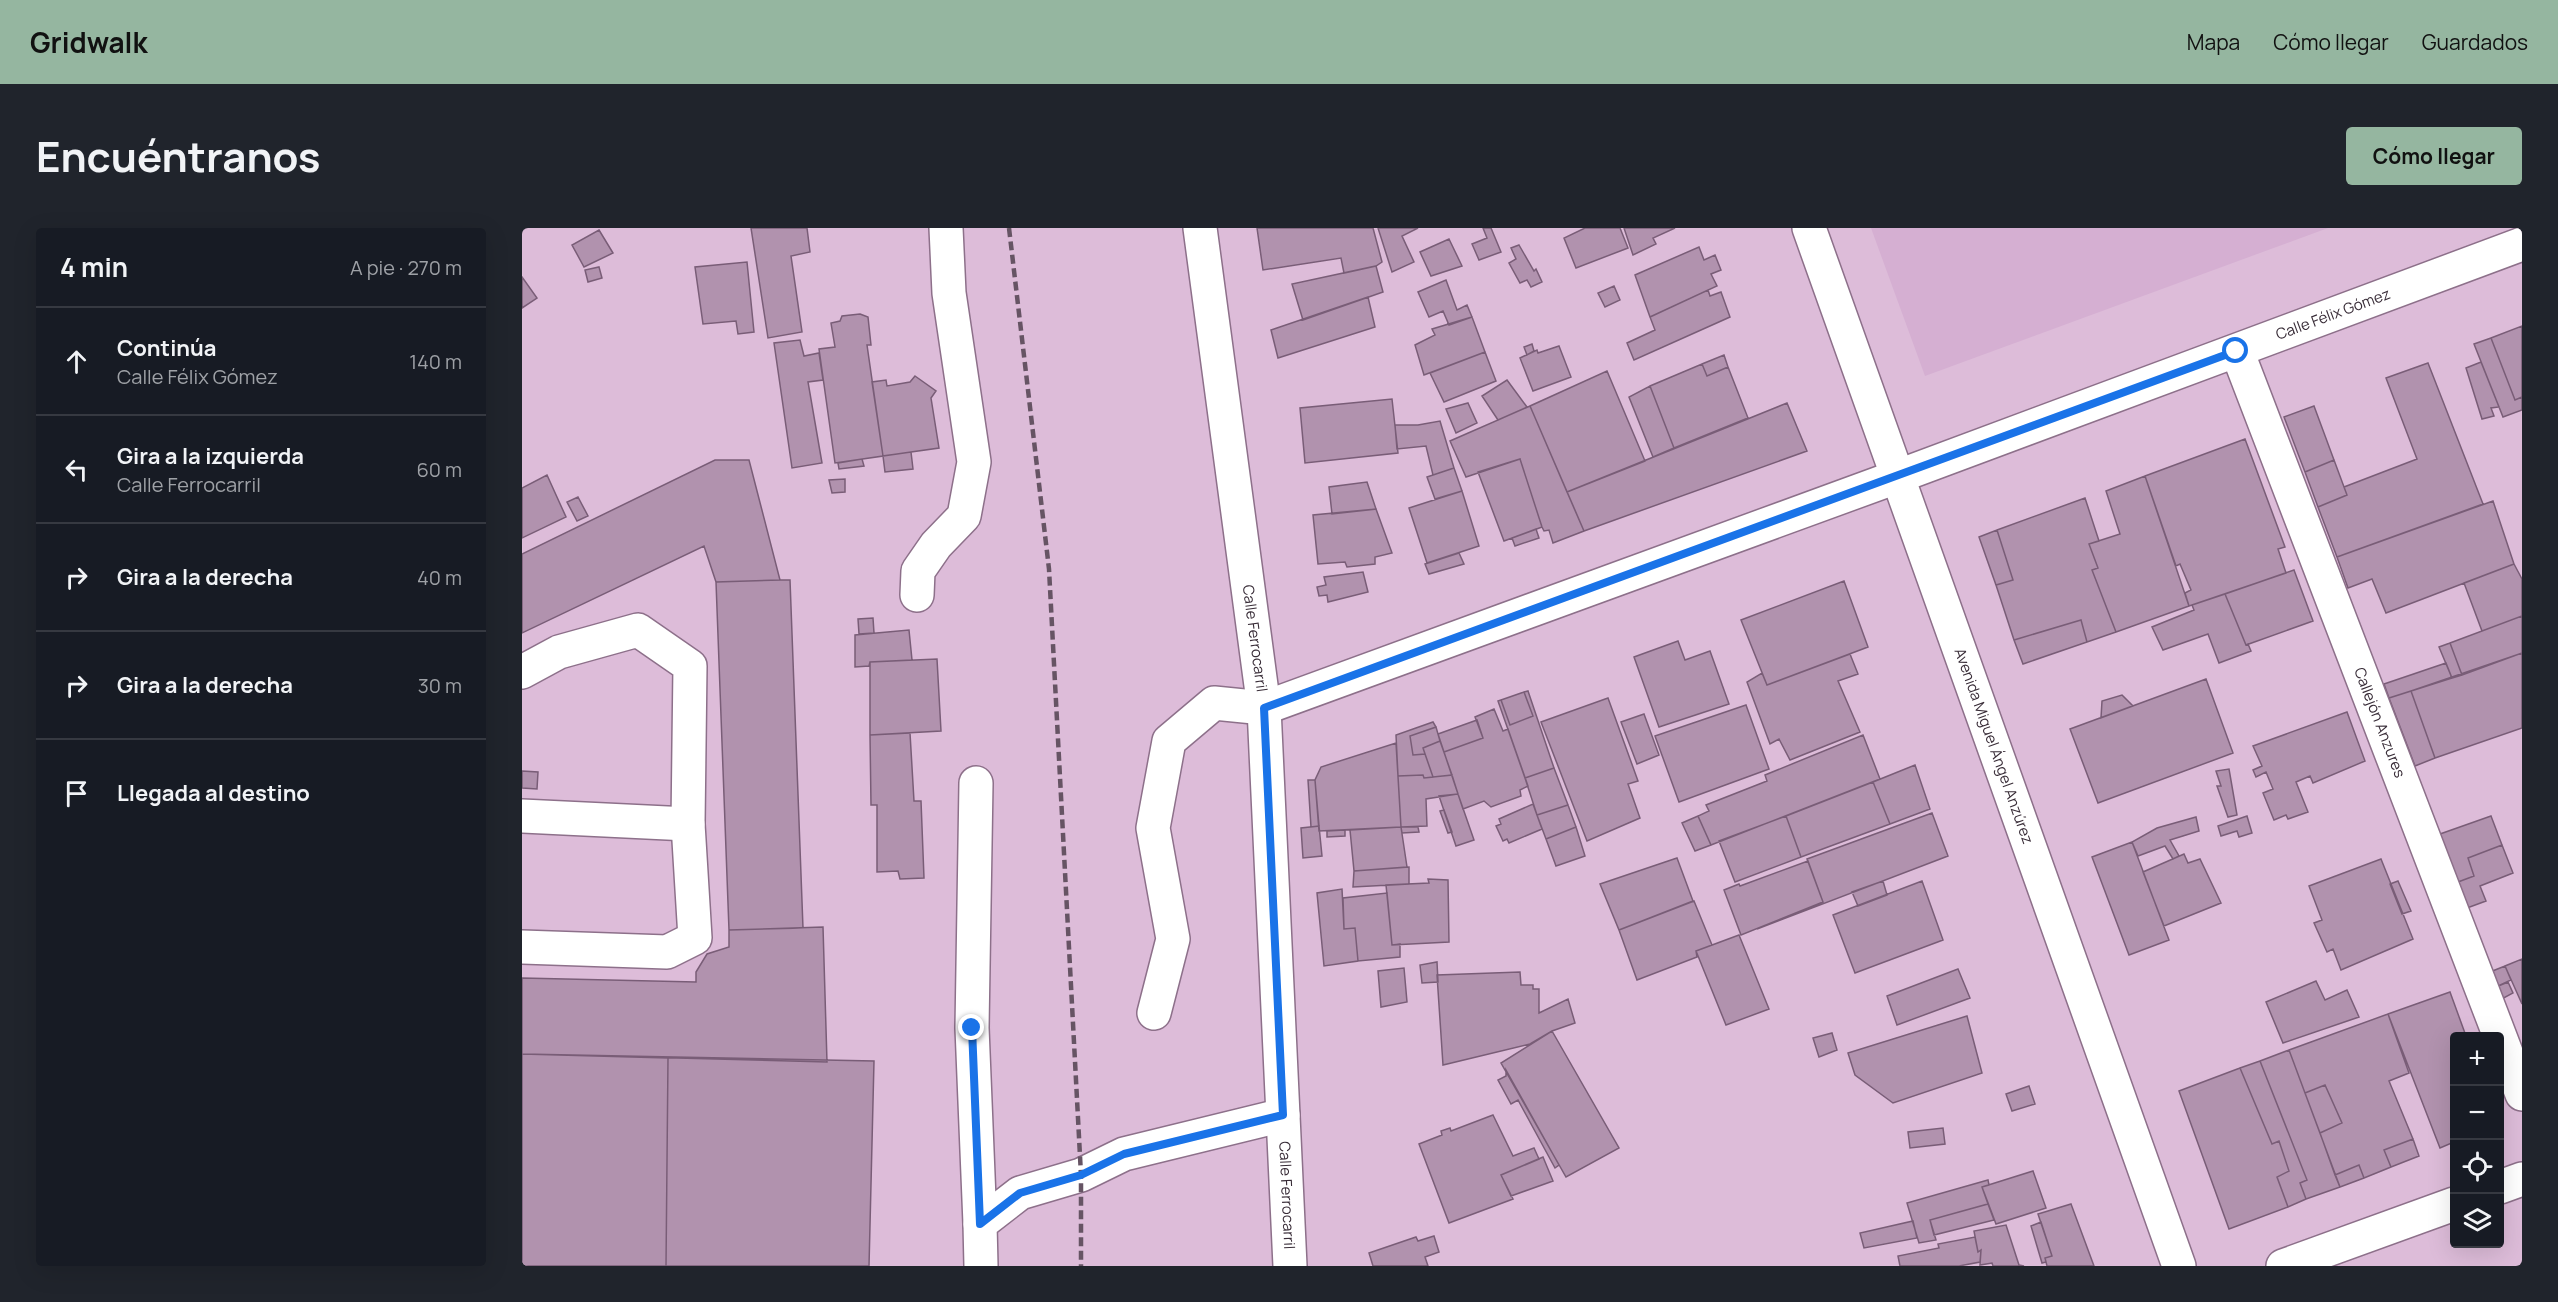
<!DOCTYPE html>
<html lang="es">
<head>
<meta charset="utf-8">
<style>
  :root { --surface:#171b24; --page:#20242c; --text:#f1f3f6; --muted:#9ea1a6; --line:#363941; --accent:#95b6a0 }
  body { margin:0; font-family:Manrope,sans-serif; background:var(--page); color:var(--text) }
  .controls { position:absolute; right:18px; bottom:18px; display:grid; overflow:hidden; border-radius:6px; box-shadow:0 6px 24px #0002 }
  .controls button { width:54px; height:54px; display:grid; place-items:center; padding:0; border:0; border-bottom:2px solid var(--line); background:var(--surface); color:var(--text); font:30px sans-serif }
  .stop { position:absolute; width:18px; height:18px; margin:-14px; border:4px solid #1a73e8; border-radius:50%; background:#fff }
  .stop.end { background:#1a73e8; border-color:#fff; box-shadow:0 2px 6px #0008 }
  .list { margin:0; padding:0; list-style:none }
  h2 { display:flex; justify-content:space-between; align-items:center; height:78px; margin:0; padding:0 24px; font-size:26px }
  h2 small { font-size:20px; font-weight:400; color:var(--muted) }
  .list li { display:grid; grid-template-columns:39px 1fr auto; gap:18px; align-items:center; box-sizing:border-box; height:108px; padding:0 24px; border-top:2px solid var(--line) }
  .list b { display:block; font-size:22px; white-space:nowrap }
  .list p { margin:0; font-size:20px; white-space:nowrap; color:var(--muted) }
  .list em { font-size:20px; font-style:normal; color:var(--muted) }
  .icon { flex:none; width:33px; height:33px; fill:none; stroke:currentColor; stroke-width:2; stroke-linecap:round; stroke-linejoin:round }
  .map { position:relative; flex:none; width:2000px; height:1038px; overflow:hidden; border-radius:6px }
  header { display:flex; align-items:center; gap:36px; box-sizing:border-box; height:84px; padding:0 30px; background:var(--accent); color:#111 }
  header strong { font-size:28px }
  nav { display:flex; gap:33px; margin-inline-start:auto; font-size:21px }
  .intro { display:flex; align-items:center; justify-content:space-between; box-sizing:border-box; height:144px; padding:0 36px }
  h1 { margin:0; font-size:42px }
  .button { padding:15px 27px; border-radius:6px; background:var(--accent); color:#111; font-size:21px; font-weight:700 }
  main { display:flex; gap:36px; padding:0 36px }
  aside { flex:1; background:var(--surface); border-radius:6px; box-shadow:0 6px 24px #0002 }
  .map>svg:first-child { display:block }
  .built { fill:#d5afd2 }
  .building { fill:#b192ae; stroke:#795d77; stroke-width:1.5 }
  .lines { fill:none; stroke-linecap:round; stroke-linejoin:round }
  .minor-casing { stroke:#8d708a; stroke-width:36 }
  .minor { stroke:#fff; stroke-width:33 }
  .rail { stroke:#665464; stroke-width:4.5; stroke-dasharray:9 4.5; stroke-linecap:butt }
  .route { stroke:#1a73e8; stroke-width:8 }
  .labels { text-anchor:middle; stroke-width:4.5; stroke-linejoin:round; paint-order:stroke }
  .street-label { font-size:15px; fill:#382c37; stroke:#f3e3f2 }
</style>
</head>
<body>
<header>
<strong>Gridwalk</strong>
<nav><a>Mapa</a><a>Cómo llegar</a><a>Guardados</a></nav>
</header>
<div class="intro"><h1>Encuéntranos</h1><a class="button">Cómo llegar</a></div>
<main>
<aside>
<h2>4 min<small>A pie · 270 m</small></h2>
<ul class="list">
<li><svg class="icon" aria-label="ahead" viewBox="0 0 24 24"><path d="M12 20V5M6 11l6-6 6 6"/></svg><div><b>Continúa</b><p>Calle Félix Gómez</p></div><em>140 m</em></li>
<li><svg class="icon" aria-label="left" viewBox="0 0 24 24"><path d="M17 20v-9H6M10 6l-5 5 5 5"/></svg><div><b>Gira a la izquierda</b><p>Calle Ferrocarril</p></div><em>60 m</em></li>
<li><svg class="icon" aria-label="right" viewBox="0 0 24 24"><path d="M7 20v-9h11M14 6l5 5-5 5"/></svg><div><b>Gira a la derecha</b></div><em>40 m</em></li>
<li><svg class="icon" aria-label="right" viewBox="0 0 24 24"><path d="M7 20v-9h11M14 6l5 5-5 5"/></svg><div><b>Gira a la derecha</b></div><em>30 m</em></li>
<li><svg class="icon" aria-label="arrive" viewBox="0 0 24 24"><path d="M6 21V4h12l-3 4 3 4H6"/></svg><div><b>Llegada al destino</b></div></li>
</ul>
</aside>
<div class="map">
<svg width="2000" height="1038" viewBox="0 0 2000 1038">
  <rect width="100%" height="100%" fill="#ddbcd9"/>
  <!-- built -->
  <path class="built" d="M 1349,0 L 1806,0 L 1403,148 Z"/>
  <!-- building -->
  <path class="building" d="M 229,0 L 285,0 L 288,24 L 269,28 L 280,104 L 246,110 Z
    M 735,0 L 851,0 L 860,34 L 854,38 L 822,45 L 819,30 L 741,42 Z
    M 856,0 L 896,0 L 880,8 L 892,34 L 870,44 Z
    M 961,0 L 969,0 L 979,24 L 957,32 L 950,16 L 965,10 Z
    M 1063,0 L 1098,0 L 1106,20 L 1054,40 L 1042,10 Z
    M 1102,0 L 1153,0 L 1131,10 L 1134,16 L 1111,27 Z
    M 77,2 L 91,25 L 62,39 L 50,17 Z
    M 927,11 L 940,38 L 909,48 L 898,24 Z
    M 997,17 L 1012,43 L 1014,41 L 1020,54 L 1009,59 L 1005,52 L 998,55 L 987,35 L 994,31 L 989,20 Z
    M 1177,19 L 1182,32 L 1193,27 L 1199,42 L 1189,46 L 1195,58 L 1128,89 L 1113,47 Z
    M 225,34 L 232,104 L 216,106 L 214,93 L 181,96 L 173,39 Z
    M 854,38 L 861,64 L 781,92 L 770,56 Z
    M 77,39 L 80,50 L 66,54 L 63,42 Z
    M 0,49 L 15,70 L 0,80 Z
    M 924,52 L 935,82 L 945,77 L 950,89 L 927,97 L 921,83 L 907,89 L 896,64 Z
    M 1092,58 L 1098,72 L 1083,79 L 1076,65 Z
    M 1186,62 L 1188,68 L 1199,64 L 1208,89 L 1112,132 L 1105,115 L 1133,102 L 1128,89 Z
    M 846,69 L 853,99 L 756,130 L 749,102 Z
    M 338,86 L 346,89 L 349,117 L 345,117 L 361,228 L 313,235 L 297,121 L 313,119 L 309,95 L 318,93 L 320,88 Z
    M 950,89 L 963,124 L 902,147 L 893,117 L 913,107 L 910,101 Z
    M 2000,98 L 2000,169 L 1993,172 L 1969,110 Z
    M 1969,110 L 1993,172 L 2000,169 L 2000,182 L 1981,189 L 1952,116 Z
    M 278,112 L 282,128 L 297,125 L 301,152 L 286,154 L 300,235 L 270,240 L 252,115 Z
    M 1010,116 L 1012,123 L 1005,127 L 1002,119 Z
    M 1037,118 L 1049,149 L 1011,163 L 998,130 L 1015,122 L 1016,125 Z
    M 963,124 L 974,153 L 922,174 L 908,145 Z
    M 1202,127 L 1206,139 L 1185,148 L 1180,136 Z
    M 1959,134 L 1977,179 L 1969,180 L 1972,188 L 1960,191 L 1944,140 Z
    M 1906,135 L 1961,276 L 1815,329 L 1796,279 L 1825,267 L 1822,259 L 1895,231 L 1864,150 Z
    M 1180,136 L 1185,148 L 1206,139 L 1226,190 L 1152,220 L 1128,158 Z
    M 1085,143 L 1123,233 L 1045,264 L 1008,178 Z
    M 393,148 L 414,163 L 409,170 L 417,220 L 361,228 L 350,154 L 364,152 L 365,158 L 388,154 Z
    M 985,152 L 1005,179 L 976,192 L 960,168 Z
    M 1128,158 L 1152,220 L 1131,229 L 1107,169 Z
    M 870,171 L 876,225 L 783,235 L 778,180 Z
    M 946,175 L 955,195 L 934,205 L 924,181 Z
    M 1265,175 L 1285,223 L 1062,303 L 1045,264 Z
    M 1008,178 L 1062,303 L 1031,315 L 1027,302 L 1022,303 L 1020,299 L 998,231 L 944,249 L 928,213 Z
    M 1792,178 L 1812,232 L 1783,244 L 1762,189 Z
    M 918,193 L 932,240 L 911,247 L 904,218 L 875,221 L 873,197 L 896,197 Z
    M 1723,211 L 1763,319 L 1756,321 L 1764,345 L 1667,378 L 1663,365 L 1669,362 L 1658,336 L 1654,338 L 1623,248 Z
    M 389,224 L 391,241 L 363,244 L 361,228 Z
    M 340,231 L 342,238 L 317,241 L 316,235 Z
    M 998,231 L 1020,299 L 982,313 L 956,244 Z
    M 193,232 L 227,232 L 258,352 L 194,354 L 182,318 L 0,405 L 0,326 Z
    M 1812,232 L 1825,267 L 1796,279 L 1783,244 Z
    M 932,240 L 940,263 L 913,271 L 905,249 Z
    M 25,247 L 44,289 L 0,310 L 0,260 Z
    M 1623,248 L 1667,378 L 1594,404 L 1570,342 L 1576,340 L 1567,316 L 1598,306 L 1584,263 Z
    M 323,251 L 323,264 L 310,265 L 307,252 Z
    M 845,254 L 854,281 L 810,286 L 807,259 Z
    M 940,263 L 957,318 L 905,335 L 887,280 Z
    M 56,269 L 66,288 L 55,293 L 45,274 Z
    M 1563,270 L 1577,313 L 1567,316 L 1576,340 L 1570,342 L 1594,404 L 1565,414 L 1559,392 L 1492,412 L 1474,357 L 1491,352 L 1475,302 Z
    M 1971,273 L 1992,336 L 1864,385 L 1850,351 L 1826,360 L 1815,329 Z
    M 854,281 L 870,325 L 853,329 L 853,336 L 825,339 L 823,334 L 796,336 L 791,287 Z
    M 1014,301 L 1017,310 L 993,318 L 990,310 Z
    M 1475,302 L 1491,352 L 1474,357 L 1457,309 Z
    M 937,325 L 942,336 L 907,346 L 903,336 Z
    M 1992,336 L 2000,351 L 2000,388 L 1960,403 L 1942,355 Z
    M 1772,342 L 1791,393 L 1724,417 L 1703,366 Z
    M 841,344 L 846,364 L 806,374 L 805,367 L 797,368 L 795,359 L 804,357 L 802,349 Z
    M 258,352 L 268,352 L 281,700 L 207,702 L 194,354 Z
    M 1322,353 L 1346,419 L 1245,457 L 1219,392 Z
    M 1703,366 L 1724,417 L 1726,416 L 1729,423 L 1697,435 L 1686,406 L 1641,422 L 1630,399 L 1672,382 L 1670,377 Z
    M 2000,388 L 2000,425 L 1940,447 L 1928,415 Z
    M 351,390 L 352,405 L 337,406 L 336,391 Z
    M 1559,392 L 1565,414 L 1501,436 L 1492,412 Z
    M 387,402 L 390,432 L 348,434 L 347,438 L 333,439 L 333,407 Z
    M 1156,413 L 1163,432 L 1188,423 L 1207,476 L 1137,499 L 1112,429 Z
    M 1928,415 L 1940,447 L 1930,450 L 1917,419 Z
    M 2000,425 L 2000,500 L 1913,530 L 1889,463 Z
    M 1328,426 L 1336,446 L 1316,453 L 1338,504 L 1268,532 L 1257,511 L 1248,516 L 1225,454 L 1240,445 L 1245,457 Z
    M 415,431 L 419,503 L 348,507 L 348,434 Z
    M 1924,435 L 1930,450 L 1867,470 L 1862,456 Z
    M 1684,451 L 1711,525 L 1576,575 L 1548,501 Z
    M 1006,463 L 1032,540 L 1003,550 L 976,473 L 979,472 L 988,497 L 1011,488 L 1002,464 Z
    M 1889,463 L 1913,530 L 1893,538 L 1867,470 Z
    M 1002,464 L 1011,488 L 988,497 L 979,472 Z
    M 1600,467 L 1611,478 L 1579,490 L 1580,473 Z
    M 1086,470 L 1116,553 L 1106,556 L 1118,590 L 1065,613 L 1019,494 Z
    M 1224,477 L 1247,541 L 1157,574 L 1133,508 Z
    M 972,481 L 981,503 L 986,501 L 1006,558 L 998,562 L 999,568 L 969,579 L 962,573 L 941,581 L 922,524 L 961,510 L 953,489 Z
    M 1825,484 L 1843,533 L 1791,555 L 1788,548 L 1774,554 L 1786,584 L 1766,591 L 1764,587 L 1752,592 L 1741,565 L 1751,561 L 1744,544 L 1734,549 L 1731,542 L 1740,538 L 1731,518 Z
    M 1122,486 L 1137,527 L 1115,536 L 1099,494 Z
    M 955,492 L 961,510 L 922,524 L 916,506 Z
    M 911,494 L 914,499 L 888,508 L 891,527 L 903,526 L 911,549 L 902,550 L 901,547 L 876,548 L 874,507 Z
    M 914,499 L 918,513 L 901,520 L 903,526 L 891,527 L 888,508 Z
    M 388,505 L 392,573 L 399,573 L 402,650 L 378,651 L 376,643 L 355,644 L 355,577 L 349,577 L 348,507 Z
    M 1341,507 L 1358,551 L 1189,617 L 1176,588 L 1187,583 L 1184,577 L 1245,553 L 1243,547 Z
    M 918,513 L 930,547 L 911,549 L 901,520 Z
    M 874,515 L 879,599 L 797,603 L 793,552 L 799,539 Z
    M 1393,537 L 1408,581 L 1368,596 L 1351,554 Z
    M 1032,540 L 1046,577 L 1015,587 L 1003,550 Z
    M 1707,541 L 1715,587 L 1706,589 L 1695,558 L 1699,558 L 1694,543 Z
    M 0,543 L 16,544 L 15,561 L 0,560 Z
    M 901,547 L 902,550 L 930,547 L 936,566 L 904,571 L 905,598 L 879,599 L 876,548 Z
    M 786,552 L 793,552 L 797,598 L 789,599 Z
    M 1351,554 L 1368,596 L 1279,629 L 1264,588 Z
    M 936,566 L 952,612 L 934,618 L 917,568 Z
    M 1011,576 L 1020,601 L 987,615 L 985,611 L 981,613 L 974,598 L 979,596 L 977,591 Z
    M 1046,577 L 1054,599 L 1024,611 L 1015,587 Z
    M 922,582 L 930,604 L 926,605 L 918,583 Z
    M 1410,585 L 1426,628 L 1235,701 L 1301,674 L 1285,631 Z
    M 1176,588 L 1189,617 L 1173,623 L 1160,595 Z
    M 1264,588 L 1279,629 L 1213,654 L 1197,613 Z
    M 1725,588 L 1730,605 L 1717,609 L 1715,603 L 1699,608 L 1696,598 Z
    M 1969,588 L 1980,617 L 1946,630 L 1952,648 L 1936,654 L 1918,606 Z
    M 1674,589 L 1677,603 L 1648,612 L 1657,628 L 1651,631 L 1643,618 L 1616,628 L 1610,614 L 1635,600 Z
    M 797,598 L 800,628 L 781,630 L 779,600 Z
    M 879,599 L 885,639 L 832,643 L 828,602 Z
    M 879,599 L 896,599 L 897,604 L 880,605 Z
    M 1054,599 L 1063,628 L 1034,638 L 1024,611 Z
    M 823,602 L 823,608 L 805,609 L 805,603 Z
    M 1610,614 L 1647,712 L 1607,727 L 1570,629 Z
    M 1980,617 L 1991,645 L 1958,658 L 1964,673 L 1945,680 L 1936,654 L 1952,648 L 1946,630 Z
    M 1662,626 L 1666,635 L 1678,631 L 1699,675 L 1642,698 L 1621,644 Z
    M 1155,630 L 1171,673 L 1097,702 L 1078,656 Z
    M 1859,631 L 1891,711 L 1819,742 L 1811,721 L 1805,724 L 1792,695 L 1800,692 L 1787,658 Z
    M 1286,633 L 1301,674 L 1219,707 L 1202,662 L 1217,656 L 1218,658 Z
    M 887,639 L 887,656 L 831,659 L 832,643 Z
    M 906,651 L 926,652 L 927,714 L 870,717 L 864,657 L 907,655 Z
    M 1361,653 L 1365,667 L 1336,678 L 1330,664 Z
    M 1400,653 L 1421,712 L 1333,745 L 1311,687 Z
    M 1876,653 L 1889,683 L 1880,686 L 1868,656 Z
    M 820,661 L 822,701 L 833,700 L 836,733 L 802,738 L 795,665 Z
    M 865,665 L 870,717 L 878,716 L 878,729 L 836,733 L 833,700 L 822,701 L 821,670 Z
    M 1172,673 L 1190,717 L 1174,723 L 1175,729 L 1115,752 L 1097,702 Z
    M 301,699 L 305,834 L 0,826 L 0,750 L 174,754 L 174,744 L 185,726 L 207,719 L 207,702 Z
    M 1217,707 L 1247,781 L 1204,797 L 1174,723 Z
    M 2000,731 L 2000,776 L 1983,738 Z
    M 915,734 L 916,754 L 900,755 L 898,737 Z
    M 1983,738 L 1989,752 L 1974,759 L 1968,744 Z
    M 882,740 L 885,774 L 859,779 L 856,743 Z
    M 1436,741 L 1448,770 L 1375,797 L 1365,768 Z
    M 998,744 L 999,757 L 1011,757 L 1011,761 L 1017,761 L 1017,785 L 1046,771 L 1053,795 L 1030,803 L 1008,816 L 921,837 L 915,747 Z
    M 1794,753 L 1803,772 L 1825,762 L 1837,789 L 1761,815 L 1744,774 Z
    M 1986,754 L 1991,765 L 1978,772 L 1974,759 Z
    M 1928,764 L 1944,808 L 1932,808 L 1932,914 L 1918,920 L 1866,786 Z
    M 1866,786 L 1887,845 L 1867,853 L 1891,911 L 1862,922 L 1869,939 L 1842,950 L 1837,937 L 1813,947 L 1798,905 L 1820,895 L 1803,857 L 1783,865 L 1767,822 Z
    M 1445,788 L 1460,845 L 1371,875 L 1333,847 L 1326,825 Z
    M 1030,803 L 1097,920 L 1044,949 L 979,835 Z
    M 1310,805 L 1315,822 L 1297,829 L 1291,810 Z
    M 1767,822 L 1818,959 L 1784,971 L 1778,955 L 1785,952 L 1738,833 Z
    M 0,826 L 352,833 L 347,1038 L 0,1038 Z
    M 0,826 L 146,830 L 144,1038 L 0,1038 Z
    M 1738,833 L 1785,952 L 1778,955 L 1784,971 L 1766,979 L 1755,949 L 1767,943 L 1757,913 L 1750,916 L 1718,840 Z
    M 1718,840 L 1750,916 L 1757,913 L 1767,943 L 1755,949 L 1766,979 L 1707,1001 L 1657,863 Z
    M 984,842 L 1037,937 L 1033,940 L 996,872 L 989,876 L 976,852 L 984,848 Z
    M 1803,857 L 1820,895 L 1798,905 L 1783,865 Z
    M 1507,858 L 1513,876 L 1490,883 L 1484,866 Z
    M 971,887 L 991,928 L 1012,920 L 1017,931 L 979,947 L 991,971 L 927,995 L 897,916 L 920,907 L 919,903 L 928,900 L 929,903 Z
    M 1421,900 L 1423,916 L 1388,920 L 1386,904 Z
    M 1891,911 L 1897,928 L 1869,939 L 1862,922 Z
    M 1021,929 L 1031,953 L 989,968 L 979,947 Z
    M 1837,937 L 1842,950 L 1818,959 L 1813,947 Z
    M 1511,943 L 1524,980 L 1474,996 L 1460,959 Z
    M 1466,952 L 1467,957 L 1460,959 L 1466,976 L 1408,992 L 1414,1012 L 1397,1015 L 1385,975 Z
    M 1466,976 L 1472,992 L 1412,1007 L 1408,992 Z
    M 1549,976 L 1572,1038 L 1525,1038 L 1523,1030 L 1530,1028 L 1516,986 Z
    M 1391,993 L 1395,1010 L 1342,1020 L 1338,1005 Z
    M 1519,994 L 1530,1028 L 1523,1030 L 1524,1034 L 1520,1035 L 1509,998 Z
    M 1484,997 L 1497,1037 L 1502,1038 L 1471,1038 L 1470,1035 L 1458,1037 L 1459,1022 L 1456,1024 L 1452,1003 Z
    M 912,1008 L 917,1024 L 903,1029 L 906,1038 L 851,1038 L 847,1025 L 894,1009 L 896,1013 Z
    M 1453,1009 L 1456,1024 L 1459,1022 L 1458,1034 L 1437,1038 L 1378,1038 L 1376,1028 L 1417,1020 L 1416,1016 Z"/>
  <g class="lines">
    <defs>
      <g id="minor">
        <path id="s1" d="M 678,0 L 742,480 L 768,1038"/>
        <path id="s2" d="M 1287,0 L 1657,1038"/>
        <path id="s3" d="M 1715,123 L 2000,866"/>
        <path d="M 395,367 L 396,343 L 414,317 L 442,288 L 452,234 L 427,65 L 424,0"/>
        <path d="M 0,444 L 37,424 L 116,402 L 168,438 L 166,596 L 173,710 L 145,724 L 0,719"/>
        <path d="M 454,555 L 450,800 L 458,996"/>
        <path d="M 0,588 L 166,596"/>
        <path id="s4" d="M 632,785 L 651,711 L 631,600 L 647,513 L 692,475 L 742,480 L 1377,248 L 2000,16"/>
        <path d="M 1978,959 L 2000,951"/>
        <path d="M 459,1038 L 458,996 L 498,965 L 559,947 L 602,926 L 761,887"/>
        <path d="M 1761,1038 L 1932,976"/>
      </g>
    </defs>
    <!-- minor casing -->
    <use href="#minor" class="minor-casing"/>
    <!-- minor -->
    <use href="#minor" class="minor"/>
    <!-- rail -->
    <path class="rail" d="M 487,0 L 527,341 L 559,947 L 559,1038"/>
  </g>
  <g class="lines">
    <!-- route -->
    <path class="route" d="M 450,800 L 458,996 L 498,965 L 559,947 L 602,926 L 761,887 L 742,480 L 1714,123"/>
  </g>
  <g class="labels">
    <!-- street labels -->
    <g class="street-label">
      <text dy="5" stroke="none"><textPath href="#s4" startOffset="1526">Calle Félix Gómez</textPath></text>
      <text dy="5" stroke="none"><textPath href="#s1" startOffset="414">Calle Ferrocarril</textPath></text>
      <text dy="5" stroke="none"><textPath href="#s3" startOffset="398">Callejón Anzures</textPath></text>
      <text dy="5" stroke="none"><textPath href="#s2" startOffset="550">Avenida Miguel Ángel Anzúrez</textPath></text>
      <text dy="5" stroke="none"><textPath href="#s1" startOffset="972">Calle Ferrocarril</textPath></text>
    </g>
  </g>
</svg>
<div class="controls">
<button>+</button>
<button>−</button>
<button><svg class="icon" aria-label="locate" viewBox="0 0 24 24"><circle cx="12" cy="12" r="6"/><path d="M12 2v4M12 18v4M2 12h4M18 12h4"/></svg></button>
<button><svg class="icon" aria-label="layers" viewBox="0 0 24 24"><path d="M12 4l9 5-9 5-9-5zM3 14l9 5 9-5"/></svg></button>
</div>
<div class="stop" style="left:1714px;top:123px"></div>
<div class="stop end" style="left:450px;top:800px"></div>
</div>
</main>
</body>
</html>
